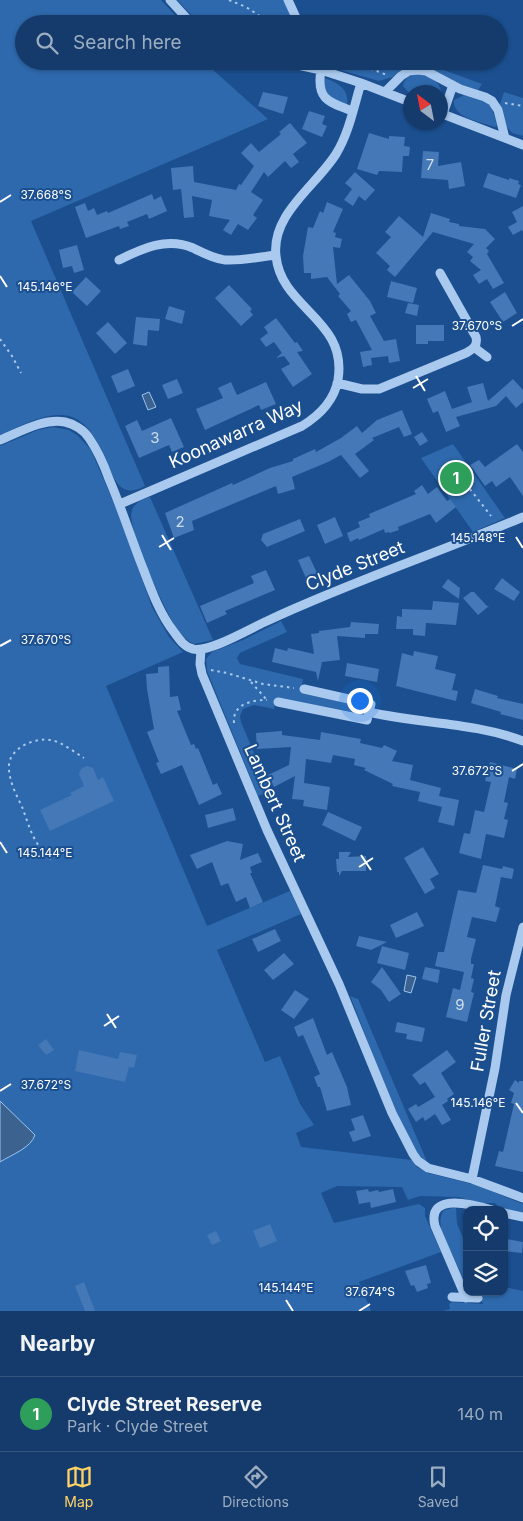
<!DOCTYPE html>
<html lang="en">
<head>
<meta charset="utf-8">
<style>
  :root { --surface:#143b6b; --page:#1d4271; --text:#f1f3f6; --muted:#9dadc1; --line:#33557e; --accent:#ffd166 }
  body { margin:0; font-family:Inter,sans-serif; background:var(--page); color:var(--text) }
  .controls { position:absolute; right:15px; bottom:15px; display:grid; overflow:hidden; border-radius:10px; box-shadow:0 1px 4px #0004 }
  .controls button { width:45px; height:45px; display:grid; place-items:center; padding:0; border:0; border-bottom:1px solid var(--line); background:var(--surface); color:var(--text); font:25px sans-serif }
  .compass { position:absolute; left:403px; top:85px; width:45px; height:45px; border-radius:50%; background:var(--surface); box-shadow:0 1px 4px #0004; rotate:328deg }
  .you { position:absolute; left:359px; top:700px; width:18px; height:18px; margin:-12px; border:4px solid #fff; border-radius:50%; background:#1a73e8; box-shadow:0 0 0 8px #1a73e833 }
  .badge { display:grid; place-items:center; width:32px; height:32px; border-radius:50%; background:var(--accent); color:#fff; font-size:16px; font-weight:700 }
  .pin { position:absolute; translate:-50% -50%; border:2px solid #fff; box-shadow:0 1px 5px #0006 }
  .list { margin:0; padding:0; list-style:none }
  h2 { display:flex; justify-content:space-between; align-items:center; height:65px; margin:0; padding:0 20px; font-size:21px }
  h2 small { font-size:16px; font-weight:400; color:var(--muted) }
  .list li { display:grid; grid-template-columns:32px 1fr auto; gap:15px; align-items:center; box-sizing:border-box; height:75px; padding:0 20px; border-top:1px solid var(--line) }
  .list b { display:block; font-size:19px; white-space:nowrap }
  .list p { margin:0; font-size:16px; white-space:nowrap; color:var(--muted) }
  .list em { font-size:16px; font-style:normal; color:var(--muted) }
  .icon { flex:none; width:28px; height:28px; fill:none; stroke:currentColor; stroke-width:2; stroke-linecap:round; stroke-linejoin:round }
  .map { position:relative; flex:none; width:523px; height:1311px; overflow:hidden }
  .search { position:absolute; background:var(--surface); box-shadow:0 1px 4px #0004; left:15px; right:15px; top:15px; height:55px; display:flex; align-items:center; gap:12px; box-sizing:border-box; padding:0 18px; border-radius:28px; color:var(--muted); font-size:19px }
  .sheet { height:140px; background:var(--surface) }
  nav { display:flex; justify-content:space-around; align-items:center; box-sizing:border-box; height:70px; border-top:1px solid var(--line); background:var(--surface); font-size:14px; color:var(--muted) }
  nav a { display:grid; justify-items:center; gap:2px }
  nav .on { color:var(--accent) }
  .map>svg:first-child { display:block }
  .green { fill:#2e69ad }
  .water { fill:#3c6290; stroke:#9cc4f0 }
  .building { fill:#4478b7 }
  .lines { fill:none; stroke-linecap:round; stroke-linejoin:round }
  .path { stroke:#a9c9ee; stroke-width:2; stroke-dasharray:2.5 4; stroke-linecap:butt }
  .minor { stroke:#a9c9ee; stroke-width:9 }
  .ticks { fill:none; stroke:#fff; stroke-width:2 }
  .labels { text-anchor:middle; stroke-width:4; stroke-linejoin:round; paint-order:stroke }
  .number-label { font-size:15px; fill:#d0dded }
  .street-label { font-size:18px; fill:#fff; stroke:#1b4f8f }
  .ticks-label { font-size:12px; text-anchor:middle; fill:#fff; stroke:#1b4f8f; stroke-width:4; stroke-linejoin:round; paint-order:stroke }
</style>
</head>
<body>
<div class="map">
<svg width="523" height="1311" viewBox="0 0 523 1311">
  <rect width="100%" height="100%" fill="#1b4f8f"/>
  <!-- green -->
  <path class="green" d="M 0,0 L 161,0 L 183,24 L 24,24 L 24,61 L 203,61 L 268,119 L 31,221 L 145,486 C 140,488 134,492 127,490 C 105,485 103,417 62,415 C 41,414 19,427 0,435 Z
    M 177,0 L 284,0 L 295,24 L 200,24 Z
    M 320,61 L 419,61 L 482,84 L 478,90 L 464,86 L 433,70 L 403,70 L 393,77 L 379,81 L 333,68 Z
    M 418,74 C 431,76 444,83 441,99 L 440,92 L 410,92 L 410,94 L 403,86 C 404,78 410,75 418,74 Z
    M 324,78 C 337,82 350,89 347,105 L 335,101 L 324,93 Z
    M 504,92 L 523,98 L 523,136 L 512,133 L 507,127 L 500,104 Z
    M 464,95 C 488,98 492,103 497,126 L 495,127 C 481,122 452,118 454,100 Z
    M 53,427 L 69,430 L 77,435 L 91,450 L 118,513 L 152,607 L 169,637 L 183,652 L 106,686 L 207,926 L 290,891 L 301,914 L 217,950 L 265,1062 L 280,1056 L 300,1104 L 314,1125 L 296,1133 L 301,1147 L 412,1160 L 417,1167 L 428,1173 L 476,1185 L 523,1204 L 523,1214 L 501,1209 L 495,1203 L 480,1203 L 458,1197 L 420,1196 L 408,1200 L 402,1187 L 337,1186 L 321,1193 L 334,1223 L 419,1204 L 425,1208 L 425,1216 L 441,1252 L 359,1282 L 371,1311 L 0,1311 L 0,446 L 38,430 Z
    M 453,444 L 505,518 L 473,532 L 421,458 Z
    M 150,497 L 213,640 L 194,644 C 188,641 183,637 179,632 C 167,615 125,527 132,510 C 135,502 143,499 150,497 Z
    M 281,621 L 287,632 L 240,653 L 237,658 L 240,664 L 303,679 L 301,691 L 363,706 L 365,710 L 360,715 L 276,699 L 274,709 L 254,705 L 243,709 L 240,716 L 241,722 L 270,791 L 258,796 L 207,671 L 206,659 L 212,652 L 243,640 Z
    M 350,996 L 358,999 L 428,1164 C 406,1153 363,1026 350,996 Z
    M 456,1207 L 457,1224 L 467,1247 L 467,1287 L 442,1232 C 440,1224 439,1217 444,1210 Z
    M 504,1287 L 523,1291 L 523,1311 L 443,1311 L 450,1309 L 449,1304 L 452,1302 L 483,1304 L 478,1293 L 476,1292 L 504,1292 Z"/>
  <!-- water -->
  <path class="water" d="M 149,392 L 156,407 L 148,410 L 142,395 Z
    M 407,975 L 416,977 L 411,993 L 404,991 Z
    M 0,1101 L 35,1135 C 31,1148 11,1155 0,1162 Z"/>
  <!-- building -->
  <path class="building" d="M 263,92 L 288,97 L 283,114 L 258,106 Z
    M 309,111 L 325,116 L 322,124 L 327,126 L 322,137 L 302,129 Z
    M 290,123 L 307,143 L 293,154 L 299,162 L 291,168 L 285,161 L 268,177 L 264,172 L 251,192 L 263,200 L 253,215 L 257,218 L 248,230 L 238,224 L 231,235 L 223,230 L 230,220 L 209,216 L 212,200 L 192,196 L 194,217 L 184,218 L 181,189 L 173,190 L 171,168 L 193,166 L 194,182 L 236,190 L 239,184 L 241,185 L 254,166 L 241,153 L 251,143 L 259,152 L 281,134 L 279,132 Z
    M 369,133 L 389,139 L 389,136 L 405,137 L 404,146 L 410,147 L 409,156 L 403,156 L 402,172 L 379,171 L 377,175 L 357,169 Z
    M 423,151 L 439,152 L 438,166 L 461,162 L 465,186 L 449,189 L 448,180 L 421,178 Z
    M 355,172 L 375,190 L 365,201 L 359,196 L 353,206 L 344,200 L 352,189 L 345,183 Z
    M 488,173 L 509,180 L 509,178 L 519,181 L 518,184 L 521,185 L 516,198 L 483,187 Z
    M 152,194 L 154,200 L 161,196 L 167,211 L 149,219 L 147,214 L 127,222 L 129,226 L 120,229 L 119,226 L 86,238 L 75,207 L 85,203 L 88,211 L 94,208 L 97,215 L 107,211 L 108,213 Z
    M 327,202 L 343,209 L 333,232 L 336,233 L 335,237 L 342,239 L 340,248 L 333,247 L 337,284 L 349,275 L 370,301 L 376,313 L 370,316 L 384,341 L 396,339 L 400,361 L 389,363 L 388,356 L 371,358 L 372,365 L 363,367 L 360,352 L 372,350 L 356,320 L 351,322 L 347,314 L 351,311 L 338,296 L 340,294 L 327,277 L 311,279 L 311,273 L 304,273 L 303,256 L 308,227 L 313,228 L 320,211 L 323,213 Z
    M 523,206 L 523,232 L 522,230 L 513,235 L 508,227 L 517,222 L 512,212 Z
    M 431,213 L 450,219 L 449,222 L 459,224 L 459,226 L 485,229 L 495,239 L 486,248 L 489,251 L 487,254 L 504,283 L 493,289 L 487,279 L 479,284 L 473,275 L 481,270 L 470,261 L 473,257 L 467,252 L 474,244 L 433,232 L 395,277 L 387,270 L 390,266 L 376,253 L 391,237 L 385,232 L 399,216 L 423,237 Z
    M 77,245 L 84,270 L 74,273 L 72,266 L 63,268 L 59,250 Z
    M 86,277 L 101,291 L 87,306 L 72,292 Z
    M 391,281 L 417,288 L 413,303 L 387,297 Z
    M 229,285 L 252,309 L 250,311 L 253,315 L 241,326 L 215,298 Z
    M 505,292 L 517,313 L 503,322 L 490,302 Z
    M 408,303 L 419,305 L 417,316 L 405,313 Z
    M 169,306 L 185,311 L 182,324 L 165,319 Z
    M 136,317 L 160,319 L 159,331 L 148,330 L 147,346 L 133,344 Z
    M 276,318 L 295,343 L 297,342 L 303,351 L 297,352 L 312,374 L 293,387 L 281,369 L 290,364 L 284,356 L 276,358 L 282,353 L 274,342 L 266,347 L 260,339 L 268,333 L 264,327 Z
    M 108,322 L 127,343 L 115,354 L 96,333 Z
    M 416,325 L 444,325 L 444,341 L 428,341 L 428,344 L 416,344 Z
    M 128,369 L 135,386 L 118,393 L 111,376 Z
    M 177,379 L 183,393 L 168,399 L 162,385 Z
    M 513,379 L 523,390 L 523,402 L 516,408 L 506,396 L 496,406 L 456,417 L 460,426 L 446,432 L 438,411 L 433,413 L 427,399 L 445,391 L 452,409 L 472,402 L 467,387 L 483,383 L 488,401 Z
    M 231,382 L 237,395 L 266,382 L 276,404 L 261,410 L 259,405 L 205,430 L 196,409 L 223,398 L 218,388 Z
    M 402,410 L 412,434 L 404,437 L 399,427 L 372,438 L 374,440 L 355,454 L 369,471 L 360,478 L 341,455 L 328,462 L 292,477 L 295,489 L 278,494 L 276,486 L 192,521 L 194,530 L 174,538 L 165,513 L 232,483 L 233,485 L 270,468 L 293,461 L 293,459 L 315,449 L 316,452 L 341,438 L 357,426 L 362,433 L 377,420 Z
    M 171,418 L 184,447 L 172,452 L 169,445 L 139,458 L 125,426 L 137,420 L 142,431 Z
    M 422,432 L 428,441 L 420,446 L 414,437 Z
    M 517,444 L 523,452 L 523,496 L 510,477 L 496,487 L 492,481 L 485,486 L 470,465 L 479,460 L 485,467 Z
    M 422,485 L 428,494 L 437,487 L 447,501 L 450,499 L 456,507 L 436,523 L 430,514 L 398,527 L 399,530 L 390,533 L 389,532 L 385,533 L 384,529 L 359,540 L 358,538 L 350,542 L 347,533 L 360,527 L 358,522 L 370,517 L 369,514 L 416,494 L 414,491 Z
    M 335,517 L 343,536 L 325,544 L 317,525 Z
    M 300,519 L 305,531 L 267,547 L 261,540 L 263,534 Z
    M 309,556 L 317,573 L 306,578 L 298,560 Z
    M 266,570 L 275,590 L 225,611 L 227,614 L 207,623 L 200,606 L 254,583 L 251,576 Z
    M 502,578 L 520,592 L 514,601 L 494,589 Z
    M 448,579 L 460,588 L 459,599 L 442,587 Z
    M 471,592 L 474,592 L 487,606 L 489,606 L 478,615 L 463,598 Z
    M 433,601 L 459,603 L 456,625 L 426,623 L 425,636 L 413,635 L 413,629 L 396,629 L 397,616 L 402,617 L 402,609 L 432,610 Z
    M 351,622 L 379,624 L 378,634 L 365,634 L 365,638 L 337,636 L 340,660 L 322,662 L 318,681 L 316,672 L 272,662 L 275,648 L 287,651 L 288,648 L 314,654 L 311,634 L 319,633 L 319,631 L 350,627 Z
    M 414,651 L 438,656 L 435,669 L 456,674 L 452,690 L 458,691 L 456,701 L 396,686 L 402,653 L 413,656 Z
    M 347,663 L 379,669 L 377,682 L 345,676 Z
    M 169,666 L 170,697 L 178,696 L 181,710 L 177,711 L 191,745 L 194,744 L 196,749 L 198,748 L 213,785 L 217,783 L 222,794 L 199,805 L 182,765 L 161,774 L 156,763 L 159,762 L 147,732 L 154,729 L 147,689 L 146,674 L 158,673 L 158,667 Z
    M 475,689 L 498,696 L 497,698 L 523,704 L 523,720 L 500,714 L 501,712 L 471,703 Z
    M 282,731 L 282,735 L 320,740 L 321,732 L 361,739 L 360,743 L 382,748 L 384,745 L 397,751 L 392,761 L 413,765 L 410,780 L 441,788 L 439,796 L 459,800 L 454,826 L 438,822 L 442,807 L 418,801 L 420,792 L 392,786 L 393,784 L 364,770 L 366,768 L 354,765 L 355,759 L 333,755 L 331,763 L 306,759 L 304,783 L 330,787 L 327,810 L 303,806 L 304,800 L 292,799 L 295,776 L 274,787 L 268,775 L 289,765 L 291,747 L 257,749 L 256,733 Z
    M 490,762 L 517,769 L 515,779 L 509,777 L 504,802 L 508,803 L 504,819 L 508,820 L 504,838 L 486,834 L 481,859 L 459,853 L 464,833 L 470,834 L 475,810 L 484,812 L 491,782 L 485,781 Z
    M 87,766 L 93,768 L 98,780 L 103,777 L 114,801 L 50,831 L 40,810 L 72,795 L 70,793 L 84,786 L 79,774 L 81,769 Z
    M 233,808 L 236,820 L 208,828 L 205,815 Z
    M 328,812 L 362,827 L 355,841 L 322,825 Z
    M 227,841 L 243,844 L 240,860 L 258,853 L 262,862 L 250,867 L 252,873 L 250,873 L 263,902 L 250,908 L 246,897 L 236,902 L 228,883 L 221,886 L 212,862 L 197,869 L 190,855 Z
    M 423,847 L 439,874 L 430,879 L 435,888 L 425,894 L 404,858 Z
    M 339,852 L 351,852 L 348,857 L 366,856 L 366,871 L 342,871 L 339,876 L 339,872 L 337,872 L 336,859 L 339,859 Z
    M 483,865 L 502,869 L 503,866 L 514,869 L 512,879 L 501,877 L 495,906 L 500,908 L 496,922 L 472,917 L 467,937 L 476,939 L 471,959 L 471,964 L 474,964 L 471,978 L 474,979 L 471,992 L 474,993 L 467,1022 L 446,1017 L 453,988 L 460,990 L 464,972 L 435,966 L 438,952 L 444,952 L 458,890 L 476,893 Z
    M 417,912 L 424,926 L 396,938 L 390,925 Z
    M 275,929 L 281,941 L 258,952 L 252,939 Z
    M 359,936 L 387,942 L 371,950 L 356,946 Z
    M 382,946 L 409,953 L 405,970 L 377,963 Z
    M 284,953 L 294,964 L 273,980 L 264,970 Z
    M 382,967 L 401,994 L 389,1002 L 381,990 L 371,982 Z
    M 425,967 L 440,970 L 438,983 L 422,979 Z
    M 295,990 L 309,999 L 294,1019 L 281,1010 Z
    M 313,1018 L 327,1055 L 332,1052 L 347,1087 L 351,1105 L 327,1111 L 320,1087 L 318,1087 L 314,1077 L 320,1074 L 303,1035 L 298,1037 L 294,1027 Z
    M 397,1022 L 425,1028 L 422,1042 L 406,1039 L 407,1034 L 395,1032 Z
    M 46,1039 L 54,1050 L 46,1055 L 38,1045 Z
    M 79,1050 L 118,1059 L 120,1052 L 137,1055 L 134,1068 L 129,1067 L 125,1082 L 75,1071 Z
    M 447,1050 L 456,1062 L 441,1073 L 454,1094 L 447,1099 L 448,1101 L 442,1105 L 451,1120 L 442,1125 L 435,1114 L 425,1121 L 423,1117 L 416,1122 L 408,1109 L 416,1104 L 418,1107 L 435,1097 L 425,1082 L 420,1085 L 412,1075 Z
    M 515,1080 L 519,1083 L 519,1081 L 523,1081 L 523,1172 L 495,1166 L 499,1151 L 503,1152 L 509,1126 L 514,1104 L 511,1103 L 514,1093 L 509,1090 Z
    M 363,1115 L 371,1136 L 353,1142 L 349,1132 L 355,1130 L 351,1119 Z
    M 368,1189 L 369,1192 L 378,1190 L 379,1192 L 393,1189 L 396,1202 L 371,1208 L 370,1202 L 359,1204 L 356,1191 Z
    M 270,1224 L 277,1241 L 260,1248 L 253,1231 Z
    M 216,1231 L 221,1241 L 212,1245 L 207,1235 Z
    M 506,1239 L 523,1242 L 522,1253 L 504,1251 Z
    M 426,1265 L 431,1283 L 427,1284 L 428,1288 L 417,1292 L 414,1285 L 411,1286 L 405,1271 Z
    M 84,1282 L 95,1311 L 85,1311 L 75,1286 Z"/>
  <g class="lines">
    <!-- path -->
    <path class="path" d="M 229,0 L 246,7 L 272,24
      M 339,61 L 366,67 L 387,75
      M 505,103 L 523,106
      M 0,339 L 12,356 L 21,373
      M 466,484 L 491,516
      M 211,670 L 227,673 L 263,684 L 294,688
      M 251,682 L 266,699
      M 234,723 C 232,704 252,700 267,700
      M 51,859 C 35,847 29,827 23,809 C 17,796 8,780 9,765 C 10,748 35,737 51,740 C 62,742 74,752 84,758"/>
    <!-- minor -->
    <path class="minor" d="M 170,0 L 192,24
      M 288,0 L 299,24
      M 279,61 L 321,70 L 361,83 L 410,102
      M 321,70 C 316,99 328,102 352,111
      M 385,92 L 401,76 L 409,71 L 418,70 L 426,71 L 460,89 L 485,97 L 492,101 L 498,110 L 505,138
      M 440,113 L 523,145
      M 443,114 L 453,85
      M 119,260 C 143,248 167,237 193,248 C 203,253 214,259 225,260 C 242,261 259,257 276,255
      M 475,348 L 487,357
      M 337,383 L 362,389 L 379,389 L 466,353 C 473,349 478,346 476,337 L 440,273
      M 0,440 C 20,432 43,418 65,422 C 74,424 84,430 89,438 C 98,451 104,465 109,479 C 122,509 132,541 144,571 C 152,592 160,614 174,632 C 179,639 184,647 193,649 C 209,653 251,628 267,621 C 350,582 438,553 523,517
      M 120,504 L 302,426 C 320,415 334,401 338,380 C 348,319 281,309 276,256 C 271,214 316,186 336,154 C 349,133 354,106 361,83
      M 201,650 L 200,664 L 202,674 L 267,830 L 339,984 L 392,1113 L 413,1154 L 418,1161 L 428,1168 L 472,1179 L 523,1198
      M 278,702 L 367,720 L 371,704 L 304,689
      M 369,712 C 420,724 473,722 523,741
      M 472,1179 L 495,1068 L 506,995 L 523,927
      M 504,1213 L 523,1217
      M 452,1297 L 478,1298
      M 466,1298 L 435,1226 C 426,1191 475,1205 492,1210"/>
  </g>
  <!-- ticks -->
  <path class="ticks" d="M 0,202 L 11,195M 0,276 L 7,287M 512,326 L 523,319M 416,376 L 425,391M 413,388 L 428,379M 162,535 L 171,550M 516,537 L 523,548M 159,547 L 174,538M 0,646 L 11,640M 512,771 L 523,764M 0,842 L 7,853M 361,855 L 371,870M 359,867 L 373,858M 107,1014 L 116,1028M 104,1026 L 119,1016M 0,1091 L 11,1084M 516,1103 L 523,1113M 286,1300 L 293,1311M 359,1311 L 370,1304"/>
  <g class="labels">
    <!-- number labels -->
    <g class="number-label">
      <text x="430" y="170">7</text>
      <text x="155" y="443">3</text>
      <text x="180" y="527">2</text>
      <text x="460" y="1010">9</text>
    </g>
    <!-- street labels -->
    <g class="street-label">
      <text transform="translate(236 434) rotate(-24)" y="6">Koonawarra Way</text>
      <text transform="translate(355 566) rotate(-22)" y="6">Clyde Street</text>
      <text transform="translate(275 803) rotate(66)" y="6">Lambert Street</text>
      <text transform="translate(486 1021) rotate(-80)" y="6">Fuller Street</text>
    </g>
  </g>
  <g class="ticks-label">
    <text x="46" y="199">37.668°S</text>
    <text x="45" y="291">145.146°E</text>
    <text x="477" y="330">37.670°S</text>
    <text x="478" y="542">145.148°E</text>
    <text x="46" y="644">37.670°S</text>
    <text x="477" y="775">37.672°S</text>
    <text x="45" y="857">145.144°E</text>
    <text x="46" y="1089">37.672°S</text>
    <text x="478" y="1107">145.146°E</text>
    <text x="286" y="1292">145.144°E</text>
    <text x="370" y="1296">37.674°S</text>
  </g>
</svg>
<div class="controls">
<button><svg class="icon" aria-label="locate" viewBox="0 0 24 24"><circle cx="12" cy="12" r="6"/><path d="M12 2v4M12 18v4M2 12h4M18 12h4"/></svg></button>
<button><svg class="icon" aria-label="layers" viewBox="0 0 24 24"><path d="M12 4l9 5-9 5-9-5zM3 14l9 5 9-5"/></svg></button>
</div>
<svg class="compass" viewBox="-18 -18 36 36"><path d="M0-13l5 13h-10z" fill="#e53935"/><path d="M0 13l5-13h-10z" fill="#9dadc1"/></svg>
<div class="you"></div>
<div class="pin badge" style="left:456px;top:478px;background:#2e9e5b">1</div>
<div class="search"><svg class="icon" aria-label="search" viewBox="0 0 24 24"><circle cx="10" cy="10" r="6"/><path d="M15 15l6 6"/></svg>Search here</div>
</div>
<section class="sheet">
<h2>Nearby<small></small></h2>
<ul class="list">
<li><span class="badge" style="background:#2e9e5b">1</span><div><b>Clyde Street Reserve</b><p>Park · Clyde Street</p></div><em>140 m</em></li>
</ul>
</section>
<nav>
<a class="on"><svg class="icon" aria-label="map" viewBox="0 0 24 24"><path d="M3 6l6-2 6 2 6-2v14l-6 2-6-2-6 2zM9 4v14M15 6v14"/></svg>Map</a>
<a><svg class="icon" aria-label="directions" viewBox="0 0 24 24"><path d="M12 3l9 9-9 9-9-9zM9 14v-3h6M13 9l2 2-2 2"/></svg>Directions</a>
<a><svg class="icon" aria-label="saved" viewBox="0 0 24 24"><path d="M7 4h10v16l-5-4-5 4z"/></svg>Saved</a>
</nav>
</body>
</html>
